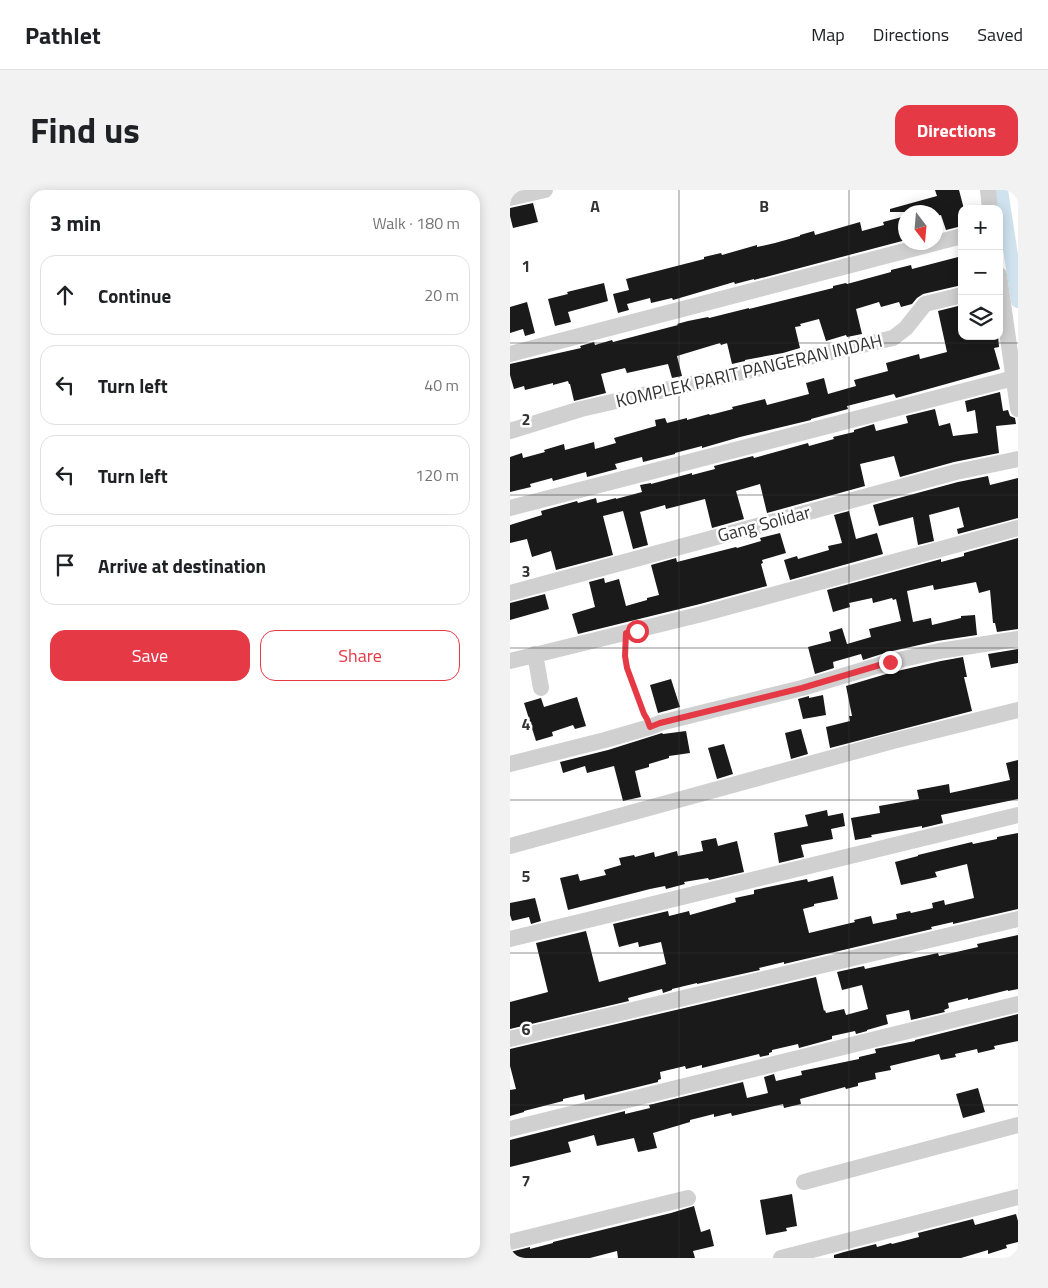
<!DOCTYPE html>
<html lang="en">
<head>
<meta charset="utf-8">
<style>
  :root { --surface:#fff; --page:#f2f2f2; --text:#202124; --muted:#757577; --line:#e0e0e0; --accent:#e63946 }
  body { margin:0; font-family:"Titillium Web",sans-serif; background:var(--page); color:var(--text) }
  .controls { position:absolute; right:15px; top:15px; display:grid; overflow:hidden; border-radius:10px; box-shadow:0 2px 12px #0003 }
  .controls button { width:45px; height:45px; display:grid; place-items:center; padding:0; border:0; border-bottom:1px solid var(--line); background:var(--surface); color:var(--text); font:25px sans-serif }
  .compass { position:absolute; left:388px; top:15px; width:45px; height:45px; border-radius:50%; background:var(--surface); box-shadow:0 2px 12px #0003; rotate:164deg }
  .stop { position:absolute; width:15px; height:15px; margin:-11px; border:4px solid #e63946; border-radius:50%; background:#fff }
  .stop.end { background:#e63946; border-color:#fff; box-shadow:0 1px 5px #0008 }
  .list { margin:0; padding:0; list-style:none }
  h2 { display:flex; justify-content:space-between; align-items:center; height:65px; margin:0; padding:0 20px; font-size:21px }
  h2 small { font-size:16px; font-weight:400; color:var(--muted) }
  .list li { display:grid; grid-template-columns:32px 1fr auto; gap:15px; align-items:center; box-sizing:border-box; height:80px; margin:0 10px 10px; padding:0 10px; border:1px solid var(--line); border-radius:15px }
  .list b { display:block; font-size:19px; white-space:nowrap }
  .list em { font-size:16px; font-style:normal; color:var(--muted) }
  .actions { display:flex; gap:10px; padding:15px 20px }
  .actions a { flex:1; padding:11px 0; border:1px solid var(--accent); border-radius:15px; text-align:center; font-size:18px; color:var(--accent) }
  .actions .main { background:var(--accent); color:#fff }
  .icon { flex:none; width:28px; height:28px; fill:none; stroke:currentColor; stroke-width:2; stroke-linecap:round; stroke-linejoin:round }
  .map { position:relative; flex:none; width:508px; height:1068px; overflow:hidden; border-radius:15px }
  header { display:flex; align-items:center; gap:30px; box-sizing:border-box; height:70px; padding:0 25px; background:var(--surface); border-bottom:1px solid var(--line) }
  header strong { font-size:24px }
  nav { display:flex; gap:28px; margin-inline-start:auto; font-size:18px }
  .intro { display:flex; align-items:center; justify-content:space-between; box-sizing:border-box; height:120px; padding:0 30px }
  h1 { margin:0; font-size:35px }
  .button { padding:12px 22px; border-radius:15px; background:var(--accent); color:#fff; font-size:18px; font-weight:700 }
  main { display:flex; gap:30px; padding:0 30px }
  aside { flex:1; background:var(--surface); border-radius:15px; box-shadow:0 2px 12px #0003 }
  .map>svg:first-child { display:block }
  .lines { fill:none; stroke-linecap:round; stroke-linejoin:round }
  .canal { stroke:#cfe2ee; stroke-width:14 }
  .building { fill:#1a1a1a }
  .path { stroke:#cdcdcd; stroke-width:2.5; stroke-dasharray:2.5 2.5; stroke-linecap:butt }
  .minor { stroke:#d0d0d0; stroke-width:16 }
  .route { stroke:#e63946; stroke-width:6 }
  .grid { fill:none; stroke:#333; stroke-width:1; stroke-opacity:0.55 }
  .labels { text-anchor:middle; stroke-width:5; stroke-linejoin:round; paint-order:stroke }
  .street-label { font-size:18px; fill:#333; stroke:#fff }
  .grid-label { font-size:16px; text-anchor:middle; font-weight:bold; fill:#333; stroke:#fff; stroke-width:5; stroke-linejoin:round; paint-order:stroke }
</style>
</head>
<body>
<header>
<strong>Pathlet</strong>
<nav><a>Map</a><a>Directions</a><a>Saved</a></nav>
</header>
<div class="intro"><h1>Find us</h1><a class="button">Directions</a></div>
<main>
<aside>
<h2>3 min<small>Walk · 180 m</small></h2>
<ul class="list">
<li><svg class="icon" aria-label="ahead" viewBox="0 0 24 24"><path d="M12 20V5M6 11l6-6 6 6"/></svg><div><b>Continue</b></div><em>20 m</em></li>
<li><svg class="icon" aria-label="left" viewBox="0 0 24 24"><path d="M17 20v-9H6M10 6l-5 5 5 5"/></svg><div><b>Turn left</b></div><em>40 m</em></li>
<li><svg class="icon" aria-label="left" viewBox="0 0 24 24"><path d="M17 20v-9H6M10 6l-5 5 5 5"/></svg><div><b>Turn left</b></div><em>120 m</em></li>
<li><svg class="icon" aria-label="arrive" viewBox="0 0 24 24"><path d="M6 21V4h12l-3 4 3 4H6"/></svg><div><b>Arrive at destination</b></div></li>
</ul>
<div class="actions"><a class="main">Save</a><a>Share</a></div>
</aside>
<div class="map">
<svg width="508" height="1068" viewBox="0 0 508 1068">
  <rect width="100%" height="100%" fill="#fff"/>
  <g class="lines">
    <!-- canal -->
    <path class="canal" d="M 491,0 L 508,111"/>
  </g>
  <!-- building -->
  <path class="building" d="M 425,0 L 449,0 L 454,19 L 452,19 L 452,36 L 436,40 L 431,25 L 426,26 L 426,22 L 380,22 L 380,19 L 427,6 Z
    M 23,13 L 28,32 L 3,38 L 0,26 L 0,18 Z
    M 396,26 L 396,50 L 244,90 L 244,89 L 225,94 L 224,92 L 163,110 L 162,108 L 141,113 L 140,108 L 117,114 L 119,120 L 108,123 L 103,104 L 119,100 L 116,89 L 194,69 L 194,67 L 211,63 L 212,65 L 247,55 L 247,57 L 265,53 L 290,46 L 290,45 L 304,41 L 305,45 L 350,32 L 352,41 L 374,35 L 373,32 Z
    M 452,66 L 452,95 L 413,104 L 407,108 L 402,114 L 391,117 L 389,112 L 371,117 L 369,112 L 346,119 L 352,144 L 337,147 L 336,145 L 316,151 L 309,129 L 290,134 L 291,136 L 285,137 L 290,158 L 273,163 L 235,170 L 235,171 L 222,174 L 217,153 L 211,155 L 210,153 L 167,166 L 172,186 L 162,188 L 158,174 L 117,183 L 115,178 L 91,184 L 96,203 L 64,211 L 60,194 L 59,194 L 58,191 L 43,195 L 43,193 L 15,200 L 14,196 L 4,199 L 0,185 L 0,174 L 71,158 L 70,156 L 84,152 L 85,155 L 102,150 L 103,152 L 168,135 L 167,134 L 178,131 L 198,127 L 199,128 L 239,118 L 239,119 L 323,98 L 323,96 L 336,93 L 337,94 L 381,82 L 381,80 L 401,75 L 402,79 Z
    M 94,93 L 98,111 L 58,122 L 61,132 L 45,136 L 38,109 L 58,104 L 57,102 Z
    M 17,112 L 25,143 L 15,146 L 13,139 L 0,143 L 0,117 Z
    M 452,115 L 452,146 L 488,146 L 489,157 L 484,158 L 490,179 L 386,208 L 384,204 L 337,216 L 338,219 L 301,229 L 301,230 L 230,247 L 192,258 L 192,256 L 165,263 L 165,264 L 133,272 L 132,267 L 105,274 L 107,279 L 77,287 L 76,282 L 43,291 L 42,288 L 20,294 L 21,297 L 0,302 L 0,267 L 12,263 L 13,268 L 35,262 L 34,260 L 54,254 L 55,260 L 84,252 L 85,259 L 106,253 L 104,248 L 146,236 L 145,230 L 155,228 L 157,233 L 177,228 L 177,230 L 199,224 L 200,225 L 223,219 L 222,217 L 255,209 L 257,215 L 299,204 L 296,193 L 314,188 L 318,204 L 346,196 L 344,190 L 378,181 L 376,173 L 409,164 L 410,169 L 437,162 L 428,121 Z
    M 490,202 L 493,221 L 498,220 L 500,226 L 505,228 L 506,234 L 486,236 L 489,263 L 444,272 L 390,287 L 384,266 L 350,274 L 355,296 L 257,323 L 250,294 L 226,301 L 234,329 L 202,338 L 195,309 L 156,319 L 155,315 L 130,322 L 138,355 L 123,359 L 113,321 L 93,326 L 103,365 L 46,380 L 41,361 L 22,367 L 17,349 L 0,353 L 0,335 L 32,325 L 31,321 L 67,311 L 68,313 L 86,308 L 87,313 L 106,308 L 106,309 L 132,302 L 130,295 L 141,293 L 141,294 L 182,283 L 182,285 L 205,279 L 204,276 L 243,266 L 244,268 L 298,253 L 299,256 L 324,249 L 323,247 L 344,242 L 344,240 L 364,234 L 366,241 L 398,233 L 396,226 L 425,219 L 429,236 L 440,233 L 443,246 L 468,243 L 465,220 L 457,222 L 455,211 Z
    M 478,286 L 480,295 L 508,288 L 508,328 L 448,344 L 447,339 L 454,337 L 449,317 L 419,325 L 424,351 L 408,355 L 403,327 L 369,336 L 363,315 L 448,292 Z
    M 339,321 L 346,349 L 367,343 L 373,364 L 280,390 L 274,370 L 287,366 L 288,369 L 319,360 L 318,356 L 332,353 L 324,325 Z
    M 270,343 L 276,363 L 252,370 L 253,373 L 251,374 L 257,396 L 190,414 L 68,444 L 62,424 L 85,417 L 79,392 L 94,388 L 95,393 L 109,389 L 116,416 L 137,410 L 137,408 L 149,405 L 141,375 L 166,368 L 167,372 L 226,357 L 227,358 L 251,351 L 250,348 Z
    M 508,348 L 508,439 L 487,442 L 485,433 L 483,433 L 480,400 L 469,403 L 466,392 L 424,400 L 423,395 L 397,401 L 403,432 L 421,428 L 422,435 L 451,428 L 451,426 L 465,425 L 467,445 L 427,451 L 378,462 L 353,470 L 351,464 L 323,472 L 324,478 L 305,484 L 298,457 L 321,451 L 319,442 L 332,438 L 337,454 L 361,447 L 359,439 L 391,431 L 386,409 L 383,410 L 382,408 L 363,413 L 362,408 L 339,413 L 340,417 L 323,422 L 317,400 L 431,369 L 431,372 L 454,366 L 454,363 Z
    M 35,404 L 39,419 L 0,430 L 0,413 Z
    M 508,459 L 508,473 L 481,478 L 478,464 Z
    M 453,467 L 457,487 L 454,487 L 462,521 L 320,558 L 316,537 L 340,531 L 339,526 L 342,526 L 336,496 L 383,482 L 431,471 Z
    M 161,489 L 170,517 L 148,523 L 140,495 Z
    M 313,505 L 316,525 L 293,529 L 288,509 L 299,506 L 299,508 Z
    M 67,507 L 76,536 L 65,539 L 63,535 L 42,542 L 43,546 L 26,551 L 14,513 L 31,508 L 34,517 Z
    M 291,539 L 298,564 L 281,569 L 275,543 Z
    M 176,541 L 180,563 L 159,566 L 159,568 L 139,574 L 139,577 L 125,581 L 131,607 L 113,611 L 104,576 L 77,583 L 75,576 L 53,583 L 50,572 L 98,560 L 152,543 L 153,544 Z
    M 214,554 L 223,584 L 207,589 L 198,558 Z
    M 508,570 L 508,609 L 431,625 L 433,633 L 412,638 L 412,636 L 361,645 L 362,647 L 345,650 L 341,628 L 370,623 L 369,616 L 409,609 L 407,600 L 439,594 L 440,603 L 500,590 L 496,573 Z
    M 317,620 L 318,626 L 333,623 L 335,636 L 321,639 L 323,649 L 291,655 L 294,667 L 269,673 L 264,643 L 298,636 L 295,625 Z
    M 508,643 L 508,719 L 443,734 L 443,732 L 421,737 L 422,739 L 274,774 L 274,772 L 249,778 L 250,780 L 187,794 L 187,793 L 162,799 L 162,800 L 153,803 L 152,799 L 118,808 L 119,811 L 0,839 L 0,812 L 38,802 L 26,753 L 76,741 L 89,792 L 156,774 L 151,752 L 129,757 L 128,752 L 109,757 L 103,734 L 158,721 L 159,726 L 179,721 L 180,725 L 226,712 L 225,708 L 244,704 L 244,700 L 297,689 L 298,692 L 323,686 L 328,709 L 304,714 L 304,716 L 293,719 L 299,743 L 345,732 L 344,730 L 361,726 L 363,734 L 387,729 L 386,724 L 400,721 L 401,723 L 423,718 L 422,713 L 434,710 L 435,715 L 464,708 L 457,674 L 425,682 L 427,687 L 391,695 L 385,672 L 408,666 L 408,665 L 462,652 L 463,654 L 487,649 L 487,647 Z
    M 206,648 L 208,656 L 227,651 L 234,682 L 199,690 L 198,688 L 174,692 L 175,694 L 156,699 L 155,696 L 140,699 L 58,720 L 50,688 L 68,684 L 70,691 L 96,685 L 94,680 L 111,675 L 109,668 L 124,665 L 125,667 L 144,662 L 145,667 L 167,661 L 168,666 L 193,661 L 191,651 Z
    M 25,708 L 31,731 L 21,734 L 19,727 L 2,731 L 0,725 L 0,713 Z
    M 508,745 L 508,799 L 498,801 L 498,800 L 458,810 L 458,808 L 438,813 L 439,818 L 434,820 L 435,822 L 401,830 L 399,820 L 376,825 L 378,834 L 357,840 L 357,841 L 346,844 L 345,841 L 322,846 L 322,849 L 289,858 L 288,854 L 262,860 L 262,862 L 259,863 L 259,865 L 250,867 L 249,864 L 192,878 L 192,875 L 176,879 L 175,876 L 150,882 L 151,889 L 148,890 L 148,892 L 75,910 L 74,904 L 53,909 L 53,911 L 14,921 L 14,922 L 0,926 L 0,900 L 6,899 L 0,876 L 0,859 L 306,787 L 314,821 L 315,820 L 316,823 L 334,819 L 336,825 L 358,819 L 352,795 L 332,800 L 327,782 L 354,776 L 355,779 L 428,763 L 429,766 L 468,757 L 467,754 Z
    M 508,824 L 508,851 L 484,856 L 485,859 L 468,863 L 467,859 L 445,864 L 446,867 L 431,870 L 429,864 L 380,876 L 381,880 L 365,883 L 366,889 L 348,893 L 348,896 L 336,899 L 335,897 L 290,909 L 291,914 L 274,918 L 273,914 L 222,926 L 221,923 L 204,927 L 204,924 L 180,930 L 180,932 L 143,943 L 147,958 L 128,962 L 124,948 L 87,956 L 84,945 L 58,952 L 61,962 L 0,977 L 0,950 L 115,921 L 115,924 L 140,918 L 139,915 L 233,892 L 237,908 L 258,903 L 254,887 L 264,884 L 266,891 L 292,885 L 291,881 L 349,869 L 349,867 L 366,863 L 365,859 L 405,851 L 405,850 Z
    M 468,898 L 475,922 L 453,928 L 446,904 Z
    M 282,1004 L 287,1036 L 276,1038 L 277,1041 L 256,1045 L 250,1010 Z
    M 184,1016 L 191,1042 L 200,1039 L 204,1056 L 183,1061 L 185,1068 L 108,1068 L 107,1061 L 80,1068 L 0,1068 L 0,1062 L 20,1057 L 20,1059 L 43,1053 L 43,1052 L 161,1023 Z
    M 506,1024 L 508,1031 L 508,1052 L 496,1055 L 497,1058 L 478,1064 L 478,1060 L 451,1068 L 324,1068 L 324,1065 L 334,1062 L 366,1054 L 367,1057 L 381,1053 L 382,1054 L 409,1047 L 408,1043 L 463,1029 L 465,1035 Z"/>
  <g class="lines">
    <!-- path -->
    <path class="path" d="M 115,457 C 114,480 126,502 133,524"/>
    <!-- minor -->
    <path class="minor" d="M 478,0 L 480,19
      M 0,8 L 35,0
      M 489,85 L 508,219
      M 0,164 L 452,46
      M 0,241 L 71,219 L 383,148 L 396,138 L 415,114 L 452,105
      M 0,318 L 504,188
      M 0,403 L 446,282 L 508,269
      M 25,464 L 31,498
      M 0,471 L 192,424 L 508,338
      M 0,574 L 95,550 L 140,537 L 150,533 L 292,498 L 380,472 L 429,461 L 508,449
      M 0,656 L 383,551 L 508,520
      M 0,749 L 508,625
      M 0,849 L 508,729
      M 0,939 L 508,814
      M 294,992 L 508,935
      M 0,1052 L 178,1008
      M 271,1068 L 508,1007"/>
  </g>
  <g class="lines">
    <!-- route -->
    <path class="route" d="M 127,441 L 116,443 L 115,466 L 117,478 L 134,524 L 137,529 L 140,537 L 150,533 L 292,498 L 380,472"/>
  </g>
  <!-- grid -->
  <path class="grid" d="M 169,0 L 169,1068M 339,0 L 339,1068M 0,153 L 508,153M 0,305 L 508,305M 0,458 L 508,458M 0,610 L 508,610M 0,763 L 508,763M 0,915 L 508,915"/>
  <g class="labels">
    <!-- street labels -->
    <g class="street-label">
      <text transform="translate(239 181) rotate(-13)" y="6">KOMPLEK PARIT PANGERAN INDAH</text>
      <text transform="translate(254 334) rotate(-15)" y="6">Gang Solidar</text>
    </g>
  </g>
  <g class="grid-label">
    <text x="85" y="22">A</text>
    <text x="254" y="22">B</text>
    <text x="16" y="82">1</text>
    <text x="16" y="235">2</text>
    <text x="16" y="387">3</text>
    <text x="16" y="540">4</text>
    <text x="16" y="692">5</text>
    <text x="16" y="845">6</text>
    <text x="16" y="997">7</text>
  </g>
</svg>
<div class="controls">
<button>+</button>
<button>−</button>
<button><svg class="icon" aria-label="layers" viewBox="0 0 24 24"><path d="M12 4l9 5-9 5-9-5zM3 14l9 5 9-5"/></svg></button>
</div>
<svg class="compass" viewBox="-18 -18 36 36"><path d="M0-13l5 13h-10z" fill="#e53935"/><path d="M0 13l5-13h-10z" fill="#757577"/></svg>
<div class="stop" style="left:127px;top:441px"></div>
<div class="stop end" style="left:380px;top:472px"></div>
</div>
</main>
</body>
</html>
